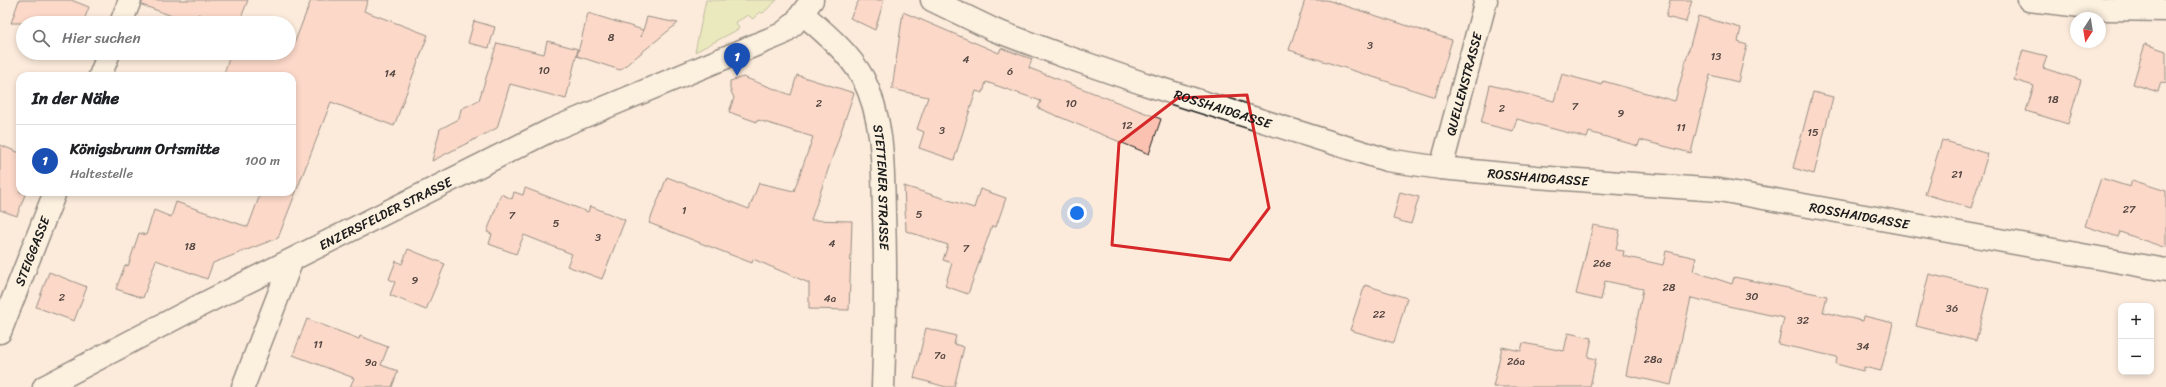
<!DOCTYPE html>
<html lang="de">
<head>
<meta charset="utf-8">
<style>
  :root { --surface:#fff; --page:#f2f2f2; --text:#202124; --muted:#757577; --line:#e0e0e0; --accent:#1a73e8 }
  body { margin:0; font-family:Sriracha,sans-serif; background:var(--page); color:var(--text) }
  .controls { position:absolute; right:12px; bottom:12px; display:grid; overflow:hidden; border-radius:8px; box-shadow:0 2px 6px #0003 }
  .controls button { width:36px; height:36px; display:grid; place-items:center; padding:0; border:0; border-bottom:1px solid var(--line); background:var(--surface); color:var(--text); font:20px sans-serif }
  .compass { position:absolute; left:2070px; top:12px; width:36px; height:36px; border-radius:50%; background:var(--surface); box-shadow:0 2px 6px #0003; rotate:192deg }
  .you { position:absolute; left:1077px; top:213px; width:14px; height:14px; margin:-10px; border:3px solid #fff; border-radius:50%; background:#1a73e8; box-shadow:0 0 0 6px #1a73e833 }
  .badge { display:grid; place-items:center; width:26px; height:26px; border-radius:50%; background:var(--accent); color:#fff; font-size:13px; font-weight:700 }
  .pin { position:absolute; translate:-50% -33px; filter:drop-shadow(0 1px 2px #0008) }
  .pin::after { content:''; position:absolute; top:21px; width:14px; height:12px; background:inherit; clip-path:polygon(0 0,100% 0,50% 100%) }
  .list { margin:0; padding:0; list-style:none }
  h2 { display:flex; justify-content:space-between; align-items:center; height:52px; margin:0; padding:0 16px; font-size:17px }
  h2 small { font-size:13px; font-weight:400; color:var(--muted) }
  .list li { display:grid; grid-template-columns:26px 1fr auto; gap:12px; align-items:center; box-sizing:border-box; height:72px; padding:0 16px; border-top:1px solid var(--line) }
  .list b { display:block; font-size:15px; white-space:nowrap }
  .list p { margin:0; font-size:13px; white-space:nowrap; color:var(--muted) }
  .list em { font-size:13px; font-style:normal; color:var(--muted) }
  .icon { flex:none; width:22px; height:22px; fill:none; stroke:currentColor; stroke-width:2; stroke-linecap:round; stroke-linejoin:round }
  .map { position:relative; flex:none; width:2166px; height:387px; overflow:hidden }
  .search { position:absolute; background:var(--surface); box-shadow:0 2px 6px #0003; left:16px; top:16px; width:280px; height:44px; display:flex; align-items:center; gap:10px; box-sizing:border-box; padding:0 14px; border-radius:22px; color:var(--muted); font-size:15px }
  .panel { position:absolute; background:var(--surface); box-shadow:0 2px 6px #0003; left:16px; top:72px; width:280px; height:124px; border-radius:12px }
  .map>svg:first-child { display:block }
  .green { fill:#d6e69a; stroke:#79815b }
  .building { fill:#fbc2b1; stroke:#1c1c1c }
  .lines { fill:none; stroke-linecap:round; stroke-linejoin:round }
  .street-casing { stroke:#1c1c1c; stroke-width:25 }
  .secondary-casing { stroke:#1c1c1c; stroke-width:25 }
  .street { stroke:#fcf5e5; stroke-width:22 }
  .secondary { stroke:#fcf5e5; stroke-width:22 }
  .marked { fill:none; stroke:#d62828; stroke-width:3; stroke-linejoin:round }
  .labels { text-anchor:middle; stroke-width:3; stroke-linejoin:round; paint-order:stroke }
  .number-label { font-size:11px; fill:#544641 }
  .street-label { font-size:13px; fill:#1c1c1c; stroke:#fcf5e5 }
</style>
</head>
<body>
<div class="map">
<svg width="2166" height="387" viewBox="0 0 2166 387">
  <rect width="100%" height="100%" fill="#fcebdb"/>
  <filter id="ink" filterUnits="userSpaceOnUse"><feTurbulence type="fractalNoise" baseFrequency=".025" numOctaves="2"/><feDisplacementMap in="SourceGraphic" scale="8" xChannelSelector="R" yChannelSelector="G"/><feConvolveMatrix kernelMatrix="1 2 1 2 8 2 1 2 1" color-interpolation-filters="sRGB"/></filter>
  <g filter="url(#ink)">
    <!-- green -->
    <path class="green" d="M 706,0 L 777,0 L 763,13 L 759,12 L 753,19 L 748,15 L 736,22 L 739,29 L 695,52 Z"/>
    <!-- building -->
    <path class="building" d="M 19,0 L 71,0 L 89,7 L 83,23 L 11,23 Z
      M 142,0 L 248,0 L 239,23 L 222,23 L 198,14 L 194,23 L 191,23 L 142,5 Z
      M 311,0 L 368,0 L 364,11 L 428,35 L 394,126 L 331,102 L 278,238 L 213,263 L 207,279 L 156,260 L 143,298 L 116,289 L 125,265 L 128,266 L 139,233 L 146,235 L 154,210 L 171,217 L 176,202 L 248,227 L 261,192 L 292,192 L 292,76 L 223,76 L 231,53 L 289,53 L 289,42 L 294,44 Z
      M 859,0 L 884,0 L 875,30 L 850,18 Z
      M 1305,0 L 1327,0 L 1452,40 L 1435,97 L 1289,50 Z
      M 1670,0 L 1692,0 L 1686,22 L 1666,17 Z
      M 903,12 L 999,53 L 1001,48 L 1032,59 L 1029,68 L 1161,119 L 1149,154 L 1038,108 L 1041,101 L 986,82 L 983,93 L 976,91 L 954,160 L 919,148 L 924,132 L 917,129 L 928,97 L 892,89 Z
      M 588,13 L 643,30 L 641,37 L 647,17 L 678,23 L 620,70 L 577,56 Z
      M 1698,16 L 1741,28 L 1738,42 L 1747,45 L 1738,82 L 1710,75 L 1691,153 L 1640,140 L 1638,146 L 1589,132 L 1587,138 L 1517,119 L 1513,131 L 1481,123 L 1490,85 L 1554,101 L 1562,74 L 1602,85 L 1603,81 L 1675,101 Z
      M 474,21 L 495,27 L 489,48 L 468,43 Z
      M 547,41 L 578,49 L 566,99 L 510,84 L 497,128 L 432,161 L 440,129 L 459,119 L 461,109 L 479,100 L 497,43 L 544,54 Z
      M 2145,44 L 2166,51 L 2166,83 L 2161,82 L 2158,92 L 2133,84 Z
      M 2023,50 L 2047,56 L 2043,68 L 2081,80 L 2068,124 L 2026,111 L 2034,86 L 2014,80 Z
      M 797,75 L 854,93 L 811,220 L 852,221 L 849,310 L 809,309 L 809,283 L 753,259 L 752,263 L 649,223 L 667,177 L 749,209 L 759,183 L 794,191 L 813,137 L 758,120 L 757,122 L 729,112 L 734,98 L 730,89 L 730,81 L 743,77 L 791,95 Z
      M 1813,92 L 1833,97 L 1814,174 L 1793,168 Z
      M 1942,140 L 1988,154 L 1971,208 L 1925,194 Z
      M 0,145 L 20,153 L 20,192 L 26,192 L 17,216 L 0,210 Z
      M 2101,178 L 2130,187 L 2132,180 L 2166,191 L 2166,248 L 2120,232 L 2118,237 L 2085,226 Z
      M 904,186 L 974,208 L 980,189 L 1006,198 L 996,227 L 992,226 L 968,294 L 945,286 L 952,263 L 943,260 L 948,245 L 906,231 Z
      M 525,188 L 588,212 L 590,206 L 625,220 L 602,279 L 567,266 L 572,254 L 524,235 L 516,254 L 489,244 L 492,234 L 487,232 L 501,194 L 512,199 L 514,192 L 523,195 Z
      M 1400,192 L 1419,197 L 1411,224 L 1393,219 Z
      M 1593,225 L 1620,230 L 1616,250 L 1624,251 L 1623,256 L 1663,265 L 1666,251 L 1696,258 L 1693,271 L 1732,284 L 1734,277 L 1827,296 L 1823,312 L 1863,321 L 1864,316 L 1893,323 L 1881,371 L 1864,367 L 1863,371 L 1836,364 L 1837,357 L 1778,344 L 1784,318 L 1691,298 L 1671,385 L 1626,375 L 1643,289 L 1605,281 L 1601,300 L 1576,294 Z
      M 408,249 L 445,264 L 426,310 L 390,295 L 395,282 L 389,279 L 396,261 L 402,264 Z
      M 49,272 L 87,287 L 74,321 L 36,307 Z
      M 1929,274 L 1989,289 L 1976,341 L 1916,326 Z
      M 1365,285 L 1407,298 L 1394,343 L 1350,330 Z
      M 307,319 L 359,339 L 360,336 L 388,347 L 381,365 L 398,371 L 392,387 L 350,387 L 354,378 L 293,355 Z
      M 926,328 L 956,336 L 954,344 L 964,347 L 954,387 L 946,387 L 914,378 Z
      M 1568,333 L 1592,338 L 1588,357 L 1596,359 L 1590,387 L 1493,387 L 1502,347 L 1521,351 L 1523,343 L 1564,351 Z"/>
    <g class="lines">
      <defs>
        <g id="street">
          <path id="s1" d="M 932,0 L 994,30 L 1061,55 L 1145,84 L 1387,160 L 1441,168 L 1536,177 L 1719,190 L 2166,270"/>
          <path d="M 2029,0 L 2107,9 L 2166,10"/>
          <path d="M 121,23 L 130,0"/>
          <path d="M 100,76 L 109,53"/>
          <path id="s2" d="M 1441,168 L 1486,0"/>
          <path id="s3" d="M 0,332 L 55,192"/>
          <path d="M 243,387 L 292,260"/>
        </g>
        <g id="secondary">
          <path id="s4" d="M 803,14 C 824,32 849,53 863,78 C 884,119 883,169 884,214 C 886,272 885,329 883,387"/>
          <path id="s5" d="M 44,387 L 189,311 L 551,130 L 782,34 L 794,24 L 812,0"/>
        </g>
      </defs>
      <!-- street casing -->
      <use href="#street" class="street-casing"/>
      <!-- secondary casing -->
      <use href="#secondary" class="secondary-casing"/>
      <!-- street -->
      <use href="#street" class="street"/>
      <!-- secondary -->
      <use href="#secondary" class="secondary"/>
    </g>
  </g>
  <!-- marked area -->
  <path d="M0 0H2166V387H0ZM 1247,95 L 1269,208 L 1230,260 L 1112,245 L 1119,143 L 1178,98 Z" fill="#fcebdb" fill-opacity=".55" fill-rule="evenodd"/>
  <path class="marked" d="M 1247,95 L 1269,208 L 1230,260 L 1112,245 L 1119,143 L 1178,98 Z"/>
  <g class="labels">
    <!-- number labels -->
    <g class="number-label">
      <text x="611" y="41">8</text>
      <text x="1370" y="49">3</text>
      <text x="1716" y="60">13</text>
      <text x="966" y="63">4</text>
      <text x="544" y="74">10</text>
      <text x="1010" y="75">6</text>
      <text x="390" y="77">14</text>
      <text x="2053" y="103">18</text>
      <text x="819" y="107">2</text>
      <text x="1071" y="107">10</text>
      <text x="1575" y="110">7</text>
      <text x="1502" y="112">2</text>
      <text x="1621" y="117">9</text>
      <text x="1127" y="129">12</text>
      <text x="1681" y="131">11</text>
      <text x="942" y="134">3</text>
      <text x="1813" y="136">15</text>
      <text x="1957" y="178">21</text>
      <text x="2129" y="213">27</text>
      <text x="684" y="214">1</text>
      <text x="919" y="218">5</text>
      <text x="512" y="219">7</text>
      <text x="556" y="227">5</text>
      <text x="598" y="241">3</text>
      <text x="832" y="247">4</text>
      <text x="190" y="250">18</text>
      <text x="966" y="252">7</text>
      <text x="1602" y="267">26e</text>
      <text x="415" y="284">9</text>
      <text x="1669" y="291">28</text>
      <text x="1752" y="300">30</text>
      <text x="62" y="301">2</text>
      <text x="830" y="302">4a</text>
      <text x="1952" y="312">36</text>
      <text x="1379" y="318">22</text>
      <text x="1803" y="324">32</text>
      <text x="318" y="348">11</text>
      <text x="1863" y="350">34</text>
      <text x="940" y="359">7a</text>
      <text x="1653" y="363">28a</text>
      <text x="1516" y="365">26a</text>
      <text x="371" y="366">9a</text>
    </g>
    <!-- street labels -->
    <g class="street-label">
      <text dy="5" stroke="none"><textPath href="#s2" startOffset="87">QUELLENSTRASSE</textPath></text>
      <text dy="5" stroke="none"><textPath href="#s1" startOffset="311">ROSSHAIDGASSE</textPath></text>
      <text dy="5" stroke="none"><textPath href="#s1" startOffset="635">ROSSHAIDGASSE</textPath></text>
      <text dy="5" stroke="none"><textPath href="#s4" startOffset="200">STETTENER STRASSE</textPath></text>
      <text dy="5" stroke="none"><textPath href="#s5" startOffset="383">ENZERSFELDER STRASSE</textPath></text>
      <text dy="5" stroke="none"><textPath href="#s1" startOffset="959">ROSSHAIDGASSE</textPath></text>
      <text dy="5" stroke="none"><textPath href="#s3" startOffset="87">STEIGGASSE</textPath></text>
    </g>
  </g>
</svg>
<div class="controls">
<button>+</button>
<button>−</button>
</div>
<svg class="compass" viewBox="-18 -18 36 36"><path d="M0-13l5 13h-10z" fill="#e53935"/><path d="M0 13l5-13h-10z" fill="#757577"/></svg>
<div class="you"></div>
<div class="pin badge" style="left:737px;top:76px;background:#1a4fb4">1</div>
<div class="search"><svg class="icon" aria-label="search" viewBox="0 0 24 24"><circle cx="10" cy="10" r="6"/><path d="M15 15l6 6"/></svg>Hier suchen</div>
<section class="panel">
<h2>In der Nähe<small></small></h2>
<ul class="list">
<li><span class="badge" style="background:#1a4fb4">1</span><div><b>Königsbrunn Ortsmitte</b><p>Haltestelle</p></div><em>100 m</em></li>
</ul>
</section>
</div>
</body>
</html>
